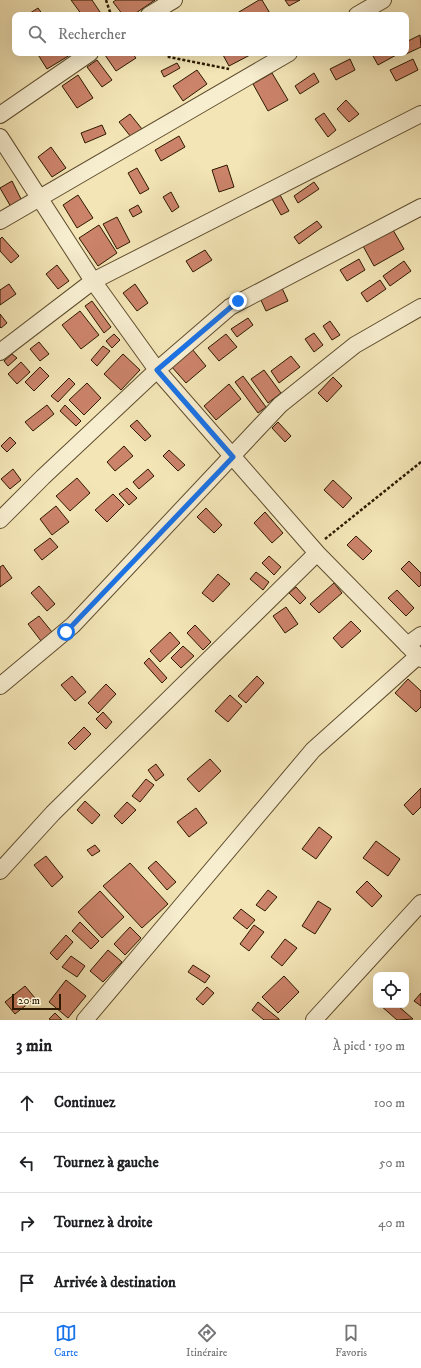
<!DOCTYPE html>
<html lang="fr">
<head>
<meta charset="utf-8">
<style>
  :root { --surface:#fff; --page:#f2f2f2; --text:#202124; --muted:#757577; --line:#e0e0e0; --accent:#1a73e8 }
  body { margin:0; font-family:"IM FELL DW Pica",serif; background:var(--page); color:var(--text) }
  .controls { position:absolute; right:12px; bottom:12px; display:grid; overflow:hidden; border-radius:8px; box-shadow:0 4px 16px #0002 }
  .controls button { width:36px; height:36px; display:grid; place-items:center; padding:0; border:0; border-bottom:1px solid var(--line); background:var(--surface); color:var(--text); font:20px sans-serif }
  .scale { position:absolute; left:12px; bottom:10px; width:49px; box-sizing:border-box; padding-left:4px; border:2px solid #2e1a00; border-top:0; font-size:11px; line-height:14px; white-space:nowrap; color:#2e1a00; -webkit-text-stroke:3px #f7eed0; paint-order:stroke }
  .stop { position:absolute; width:12px; height:12px; margin:-9px; border:3px solid #1a73e8; border-radius:50%; background:#fff }
  .stop.end { background:#1a73e8; border-color:#fff; box-shadow:0 1px 4px #0008 }
  .list { margin:0; padding:0; list-style:none }
  h2 { display:flex; justify-content:space-between; align-items:center; height:52px; margin:0; padding:0 16px; font-size:17px }
  h2 small { font-size:13px; font-weight:400; color:var(--muted) }
  .list li { display:grid; grid-template-columns:26px 1fr auto; gap:12px; align-items:center; box-sizing:border-box; height:60px; padding:0 16px; border-top:1px solid var(--line) }
  .list b { display:block; font-size:15px; white-space:nowrap }
  .list em { font-size:13px; font-style:normal; color:var(--muted) }
  .icon { flex:none; width:22px; height:22px; fill:none; stroke:currentColor; stroke-width:2; stroke-linecap:round; stroke-linejoin:round }
  .map { position:relative; flex:none; width:421px; height:1020px; overflow:hidden }
  .search { position:absolute; background:var(--surface); box-shadow:0 4px 16px #0002; left:12px; right:12px; top:12px; height:44px; display:flex; align-items:center; gap:10px; box-sizing:border-box; padding:0 14px; border-radius:8px; color:var(--muted); font-size:15px }
  .sheet { height:292px; background:var(--surface) }
  nav { display:flex; justify-content:space-around; align-items:center; box-sizing:border-box; height:56px; border-top:1px solid var(--line); background:var(--surface); font-size:11px; color:var(--muted) }
  nav a { display:grid; justify-items:center; gap:2px }
  nav .on { color:var(--accent) }
  .map>svg:first-child { display:block }
  .building { fill:#cb836a; stroke:#2e1a00 }
  .lines { fill:none; stroke-linecap:round; stroke-linejoin:round }
  .minor-casing { stroke:#5f4d2e; stroke-width:18 }
  .path { stroke:#2e1a00; stroke-width:2.5; stroke-dasharray:3 2; stroke-linecap:butt }
  .minor { stroke:#f7eed0; stroke-width:16 }
  .route { stroke:#1a73e8; stroke-width:5 }
</style>
</head>
<body>
<div class="map">
<svg width="421" height="1020" viewBox="0 0 421 1020">
  <rect width="100%" height="100%" fill="#f3e5b6"/>
  <filter id="stains"><feTurbulence type="fractalNoise" baseFrequency=".005" numOctaves="4"/><feColorMatrix values="0 0 0 0 .2 0 0 0 0 .09 0 0 0 0 .02 0 0 0 .5 -.17"/></filter>
  <radialGradient id="worn" r=".72"><stop offset=".6" stop-color="#630" stop-opacity="0"/><stop offset="1" stop-color="#630" stop-opacity=".3"/></radialGradient>
  <!-- building -->
  <path class="building" d="M 71,0 L 92,0 L 102,15 L 82,15 Z
    M 116,0 L 155,0 L 133,15 L 123,15 L 113,2 Z
    M 259,0 L 262,0 L 271,15 L 234,15 Z
    M 285,0 L 300,0 L 289,6 Z
    M 38,8 L 43,15 L 27,15 Z
    M 420,35 L 421,47 L 406,54 L 406,42 Z
    M 37,53 L 69,53 L 70,55 L 47,69 Z
    M 108,53 L 132,53 L 136,58 L 116,71 L 105,55 Z
    M 227,53 L 249,53 L 250,55 L 229,66 L 223,55 Z
    M 380,53 L 397,53 L 398,54 L 378,65 L 373,56 Z
    M 350,59 L 355,70 L 336,80 L 330,69 Z
    M 413,59 L 418,70 L 396,81 L 390,70 Z
    M 97,60 L 112,80 L 102,87 L 87,67 Z
    M 177,63 L 180,68 L 164,77 L 161,71 Z
    M 197,70 L 207,84 L 183,101 L 173,86 Z
    M 272,73 L 288,100 L 268,111 L 253,84 Z
    M 314,73 L 319,82 L 300,94 L 295,86 Z
    M 78,75 L 93,98 L 77,108 L 62,86 Z
    M 346,100 L 359,114 L 349,122 L 337,109 Z
    M 324,113 L 336,130 L 328,137 L 315,119 Z
    M 130,114 L 142,129 L 131,137 L 119,122 Z
    M 102,125 L 106,134 L 85,143 L 81,133 Z
    M 179,136 L 185,147 L 161,161 L 155,150 Z
    M 51,147 L 66,168 L 52,177 L 38,157 Z
    M 227,165 L 234,187 L 219,192 L 212,170 Z
    M 137,168 L 149,189 L 140,194 L 128,173 Z
    M 12,181 L 22,201 L 11,207 L 0,188 Z
    M 314,182 L 319,189 L 298,203 L 294,196 Z
    M 171,192 L 179,207 L 172,212 L 163,197 Z
    M 78,195 L 93,218 L 77,228 L 63,205 Z
    M 280,195 L 289,211 L 281,215 L 272,199 Z
    M 138,205 L 142,212 L 133,217 L 129,210 Z
    M 117,217 L 130,242 L 117,249 L 103,224 Z
    M 317,221 L 322,227 L 299,244 L 294,237 Z
    M 99,225 L 117,253 L 98,266 L 79,238 Z
    M 393,230 L 404,249 L 374,266 L 363,246 Z
    M 2,237 L 19,256 L 11,263 L 0,251 L 0,239 Z
    M 205,250 L 212,260 L 193,272 L 186,261 Z
    M 359,259 L 365,270 L 347,281 L 340,270 Z
    M 404,261 L 411,271 L 390,286 L 383,276 Z
    M 57,265 L 69,281 L 58,289 L 46,274 Z
    M 380,280 L 386,289 L 367,302 L 361,293 Z
    M 9,284 L 16,294 L 0,305 L 0,290 Z
    M 135,284 L 148,303 L 137,311 L 123,293 Z
    M 281,286 L 288,301 L 266,311 L 259,296 Z
    M 92,301 L 111,327 L 104,333 L 85,306 Z
    M 80,311 L 99,335 L 81,349 L 62,325 Z
    M 0,314 L 7,323 L 1,328 L 0,327 Z
    M 248,318 L 253,325 L 237,337 L 231,329 Z
    M 330,321 L 340,335 L 332,340 L 323,326 Z
    M 314,333 L 323,345 L 314,352 L 305,339 Z
    M 114,334 L 120,340 L 112,348 L 106,341 Z
    M 226,334 L 237,347 L 219,361 L 208,348 Z
    M 39,342 L 49,354 L 40,361 L 30,349 Z
    M 103,346 L 110,351 L 97,366 L 91,360 Z
    M 192,349 L 206,366 L 186,383 L 171,366 Z
    M 12,354 L 17,358 L 8,366 L 4,361 Z
    M 123,354 L 140,370 L 121,390 L 104,374 Z
    M 291,356 L 300,367 L 279,383 L 271,371 Z
    M 21,362 L 30,372 L 17,384 L 8,374 Z
    M 40,367 L 49,376 L 34,391 L 25,382 Z
    M 264,370 L 281,393 L 268,403 L 251,379 Z
    M 243,376 L 266,407 L 258,413 L 235,382 Z
    M 333,377 L 342,386 L 327,402 L 318,393 Z
    M 69,378 L 75,384 L 58,402 L 51,396 Z
    M 87,383 L 101,398 L 84,415 L 69,400 Z
    M 229,384 L 241,399 L 216,420 L 204,406 Z
    M 47,405 L 54,414 L 33,431 L 25,422 Z
    M 65,405 L 81,421 L 76,426 L 60,411 Z
    M 137,420 L 151,436 L 145,441 L 130,426 Z
    M 278,422 L 291,436 L 285,442 L 272,428 Z
    M 10,437 L 16,443 L 7,452 L 1,446 Z
    M 124,446 L 133,456 L 115,471 L 107,462 Z
    M 169,450 L 185,465 L 178,471 L 163,456 Z
    M 13,469 L 21,480 L 10,489 L 1,479 Z
    M 148,469 L 154,476 L 139,489 L 133,482 Z
    M 77,478 L 90,493 L 70,511 L 56,496 Z
    M 333,480 L 352,498 L 343,508 L 324,490 Z
    M 127,488 L 137,498 L 129,505 L 119,494 Z
    M 113,494 L 124,505 L 107,522 L 95,510 Z
    M 56,506 L 69,522 L 52,535 L 40,519 Z
    M 206,508 L 222,525 L 214,533 L 197,517 Z
    M 265,512 L 283,533 L 272,543 L 254,523 Z
    M 356,536 L 372,551 L 363,560 L 347,545 Z
    M 50,538 L 58,547 L 42,560 L 34,550 Z
    M 269,556 L 281,567 L 274,575 L 262,563 Z
    M 409,561 L 421,573 L 421,585 L 419,587 L 401,569 Z
    M 3,565 L 12,578 L 0,587 L 0,567 Z
    M 256,572 L 269,582 L 263,590 L 250,579 Z
    M 218,574 L 230,584 L 213,602 L 202,593 Z
    M 334,583 L 342,593 L 319,613 L 310,604 Z
    M 39,586 L 55,604 L 47,611 L 31,593 Z
    M 296,587 L 306,598 L 300,604 L 289,593 Z
    M 397,590 L 414,608 L 406,616 L 388,598 Z
    M 286,607 L 298,624 L 285,633 L 273,616 Z
    M 39,616 L 52,632 L 41,641 L 28,624 Z
    M 351,621 L 361,631 L 342,648 L 333,638 Z
    M 195,625 L 211,642 L 203,650 L 187,633 Z
    M 170,632 L 180,643 L 160,662 L 150,651 Z
    M 183,646 L 194,656 L 181,668 L 171,658 Z
    M 149,658 L 167,678 L 162,683 L 144,663 Z
    M 72,676 L 86,692 L 75,701 L 61,685 Z
    M 257,676 L 264,683 L 246,703 L 238,696 Z
    M 408,679 L 421,691 L 421,707 L 416,712 L 395,693 Z
    M 106,684 L 116,694 L 98,713 L 88,703 Z
    M 230,695 L 242,706 L 228,722 L 215,711 Z
    M 103,712 L 112,722 L 106,729 L 96,719 Z
    M 84,727 L 91,734 L 75,750 L 68,743 Z
    M 210,759 L 221,771 L 199,792 L 187,779 Z
    M 156,764 L 164,775 L 156,781 L 148,770 Z
    M 146,779 L 154,785 L 140,802 L 132,796 Z
    M 421,788 L 421,807 L 413,815 L 404,805 Z
    M 85,801 L 100,815 L 92,824 L 77,810 Z
    M 127,802 L 136,810 L 122,824 L 114,816 Z
    M 196,808 L 207,823 L 189,837 L 177,822 Z
    M 319,827 L 332,837 L 316,859 L 302,849 Z
    M 376,841 L 400,859 L 388,876 L 363,858 Z
    M 95,845 L 100,851 L 92,856 L 87,850 Z
    M 46,856 L 63,877 L 52,887 L 34,865 Z
    M 156,861 L 176,882 L 167,890 L 148,868 Z
    M 130,863 L 168,904 L 142,928 L 103,886 Z
    M 367,881 L 382,896 L 372,907 L 356,892 Z
    M 268,890 L 277,897 L 265,911 L 256,905 Z
    M 100,891 L 124,917 L 102,938 L 78,912 Z
    M 318,901 L 331,909 L 315,934 L 302,926 Z
    M 241,909 L 255,920 L 247,929 L 233,918 Z
    M 80,922 L 99,941 L 91,949 L 72,931 Z
    M 254,925 L 264,932 L 249,951 L 240,944 Z
    M 130,927 L 141,938 L 125,955 L 114,944 Z
    M 66,935 L 73,942 L 57,960 L 50,953 Z
    M 285,939 L 297,948 L 282,966 L 271,957 Z
    M 108,950 L 122,962 L 103,982 L 90,971 Z
    M 71,956 L 85,966 L 77,977 L 62,967 Z
    M 193,965 L 210,976 L 205,983 L 188,972 Z
    M 284,976 L 299,992 L 278,1013 L 262,997 Z
    M 66,980 L 86,996 L 68,1018 L 49,1002 Z
    M 25,986 L 35,998 L 15,1014 L 5,1002 Z
    M 207,987 L 214,993 L 203,1005 L 196,999 Z
    M 421,993 L 421,1006 L 414,1001 Z
    M 258,1002 L 279,1019 L 279,1020 L 264,1020 L 252,1010 Z
    M 380,1005 L 397,1005 L 413,1019 L 397,1020 Z
    M 55,1013 L 62,1020 L 51,1020 L 49,1019 Z"/>
  <g class="lines">
    <defs>
      <path id="minor" d="M 149,15 L 174,0
        M 357,15 L 383,0
        M 0,115 L 90,53
        M 0,137 L 93,281 L 157,370 L 317,553 L 421,659
        M 0,221 L 289,53
        M 0,352 L 93,281 L 421,114
        M 0,520 L 43,477 L 157,370 L 230,307 L 421,207
        M 407,645 L 421,635
        M 0,686 L 73,625 L 280,405 L 355,345 L 421,307
        M 0,871 L 53,813 L 317,553
        M 85,1020 L 313,750 L 418,656
        M 314,1020 L 421,903"/>
    </defs>
    <!-- minor casing -->
    <use href="#minor" class="minor-casing"/>
    <!-- path -->
    <path class="path" d="M 106,0 L 111,15
      M 164,53 L 169,57 L 229,69
      M 325,539 L 421,462"/>
    <!-- minor -->
    <use href="#minor" class="minor"/>
  </g>
  <g class="lines">
    <!-- route -->
    <path class="route" d="M 66,632 L 233,457 L 157,370 L 238,301"/>
  </g>
  <rect width="100%" height="100%" filter="url(#stains)"/>
  <rect width="100%" height="100%" fill="url(#worn)"/>
</svg>
<div class="controls">
<button><svg class="icon" aria-label="locate" viewBox="0 0 24 24"><circle cx="12" cy="12" r="6"/><path d="M12 2v4M12 18v4M2 12h4M18 12h4"/></svg></button>
</div>
<div class="scale">20 m</div>
<div class="stop" style="left:66px;top:632px"></div>
<div class="stop end" style="left:238px;top:301px"></div>
<div class="search"><svg class="icon" aria-label="search" viewBox="0 0 24 24"><circle cx="10" cy="10" r="6"/><path d="M15 15l6 6"/></svg>Rechercher</div>
</div>
<section class="sheet">
<h2>3 min<small>À pied · 190 m</small></h2>
<ul class="list">
<li><svg class="icon" aria-label="ahead" viewBox="0 0 24 24"><path d="M12 20V5M6 11l6-6 6 6"/></svg><div><b>Continuez</b></div><em>100 m</em></li>
<li><svg class="icon" aria-label="left" viewBox="0 0 24 24"><path d="M17 20v-9H6M10 6l-5 5 5 5"/></svg><div><b>Tournez à gauche</b></div><em>50 m</em></li>
<li><svg class="icon" aria-label="right" viewBox="0 0 24 24"><path d="M7 20v-9h11M14 6l5 5-5 5"/></svg><div><b>Tournez à droite</b></div><em>40 m</em></li>
<li><svg class="icon" aria-label="arrive" viewBox="0 0 24 24"><path d="M6 21V4h12l-3 4 3 4H6"/></svg><div><b>Arrivée à destination</b></div></li>
</ul>
</section>
<nav>
<a class="on"><svg class="icon" aria-label="map" viewBox="0 0 24 24"><path d="M3 6l6-2 6 2 6-2v14l-6 2-6-2-6 2zM9 4v14M15 6v14"/></svg>Carte</a>
<a><svg class="icon" aria-label="directions" viewBox="0 0 24 24"><path d="M12 3l9 9-9 9-9-9zM9 14v-3h6M13 9l2 2-2 2"/></svg>Itinéraire</a>
<a><svg class="icon" aria-label="saved" viewBox="0 0 24 24"><path d="M7 4h10v16l-5-4-5 4z"/></svg>Favoris</a>
</nav>
</body>
</html>
